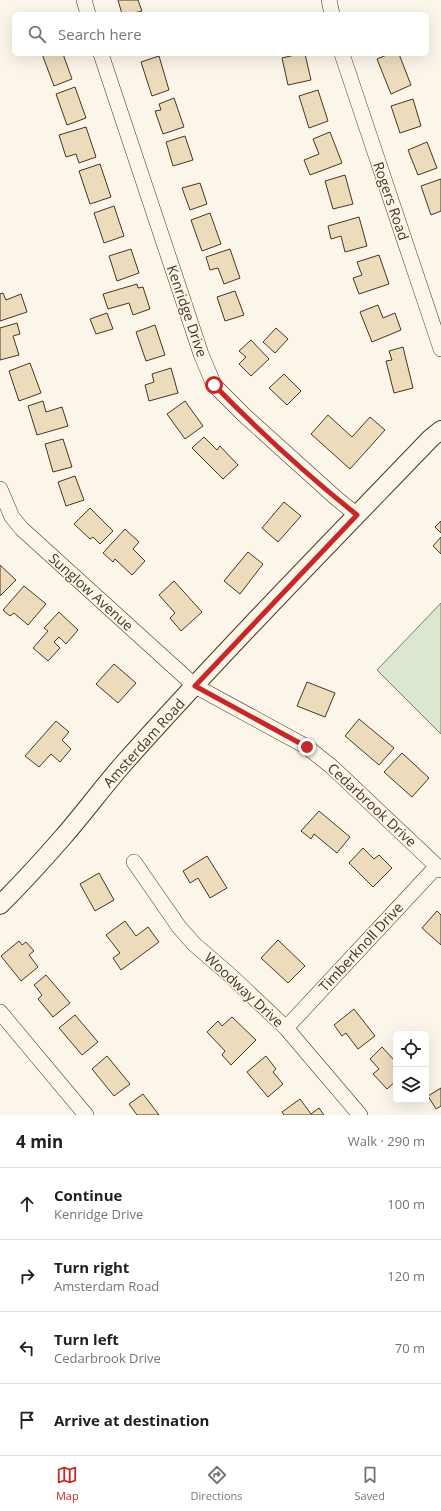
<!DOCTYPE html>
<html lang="en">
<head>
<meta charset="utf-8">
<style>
  :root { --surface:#fff; --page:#f2f2f2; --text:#202124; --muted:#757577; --line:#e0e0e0; --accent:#c62828 }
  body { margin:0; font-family:"Open Sans",sans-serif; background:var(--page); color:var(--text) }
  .controls { position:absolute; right:12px; bottom:12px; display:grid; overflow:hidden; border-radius:6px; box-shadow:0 4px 16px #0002 }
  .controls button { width:36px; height:36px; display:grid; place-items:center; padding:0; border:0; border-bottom:1px solid var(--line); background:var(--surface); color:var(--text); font:20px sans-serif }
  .stop { position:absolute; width:12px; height:12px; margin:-9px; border:3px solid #c62828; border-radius:50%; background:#fff }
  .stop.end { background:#c62828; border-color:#fff; box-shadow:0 1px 4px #0008 }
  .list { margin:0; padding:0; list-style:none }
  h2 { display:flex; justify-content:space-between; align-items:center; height:52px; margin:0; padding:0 16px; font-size:17px }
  h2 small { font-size:13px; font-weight:400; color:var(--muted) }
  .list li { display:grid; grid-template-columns:26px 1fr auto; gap:12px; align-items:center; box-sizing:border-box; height:72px; padding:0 16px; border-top:1px solid var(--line) }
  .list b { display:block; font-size:15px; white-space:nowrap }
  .list p { margin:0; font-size:13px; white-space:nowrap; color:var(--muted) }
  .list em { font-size:13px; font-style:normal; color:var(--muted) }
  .icon { flex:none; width:22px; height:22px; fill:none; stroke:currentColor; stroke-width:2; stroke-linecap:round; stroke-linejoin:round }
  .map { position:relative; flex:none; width:441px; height:1115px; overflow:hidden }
  .search { position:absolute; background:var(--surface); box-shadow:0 4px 16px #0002; left:12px; right:12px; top:12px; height:44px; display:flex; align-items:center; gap:10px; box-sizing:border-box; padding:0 14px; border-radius:6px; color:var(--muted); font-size:15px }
  .sheet { height:340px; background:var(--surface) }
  nav { display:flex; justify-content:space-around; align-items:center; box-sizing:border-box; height:56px; border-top:1px solid var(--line); background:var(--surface); font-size:11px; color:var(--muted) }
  nav a { display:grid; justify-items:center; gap:2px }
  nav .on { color:var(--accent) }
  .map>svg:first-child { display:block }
  .green { fill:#dce7d0; stroke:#887966 }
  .building { fill:#ecdcbc; stroke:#4a3520 }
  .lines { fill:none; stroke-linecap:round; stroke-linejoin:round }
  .minor-casing { stroke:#4a3520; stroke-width:16 }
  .major-casing { stroke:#4a3520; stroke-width:20 }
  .minor { stroke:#fbf6e9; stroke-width:15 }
  .major { stroke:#fbf6e9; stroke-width:18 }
  .route { stroke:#c62828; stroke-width:5 }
  .labels { text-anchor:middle; stroke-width:3; stroke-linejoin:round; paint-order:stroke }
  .street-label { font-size:14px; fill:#4a3520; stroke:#fbf6e9 }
</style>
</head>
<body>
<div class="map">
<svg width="441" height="1115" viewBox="0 0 441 1115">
  <rect width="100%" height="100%" fill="#fbf6e9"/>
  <!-- green -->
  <path class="green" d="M 441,603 L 441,734 L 377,670 Z"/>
  <!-- building -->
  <path class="building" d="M 118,0 L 138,0 L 142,11 L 130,14 L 122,14 Z
    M 42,54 L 63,54 L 72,79 L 54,86 Z
    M 299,54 L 305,54 L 311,80 L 288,85 L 282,58 Z
    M 389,54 L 399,54 L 411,85 L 391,94 L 377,59 Z
    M 159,56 L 169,90 L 152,96 L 141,62 Z
    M 75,87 L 86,118 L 67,125 L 56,94 Z
    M 318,90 L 328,121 L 309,128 L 299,96 Z
    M 174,98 L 184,127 L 163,134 L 155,111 L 161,110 L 159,104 Z
    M 413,99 L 421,126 L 400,133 L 391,106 Z
    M 86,127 L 96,157 L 79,163 L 76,154 L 66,157 L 59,135 Z
    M 330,132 L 342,163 L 310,175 L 304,160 L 319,154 L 313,139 Z
    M 185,136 L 193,160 L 173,166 L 166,142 Z
    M 427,142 L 437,168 L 418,175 L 408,150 Z
    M 100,164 L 111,197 L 90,204 L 79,171 Z
    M 345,175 L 353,204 L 333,209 L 325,181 Z
    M 441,179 L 441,211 L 431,215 L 421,186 Z
    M 200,183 L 207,204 L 190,210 L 182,188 Z
    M 114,206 L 124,236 L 104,243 L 94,213 Z
    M 210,213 L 221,244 L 202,251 L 191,220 Z
    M 359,217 L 367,246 L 345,252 L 341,236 L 331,239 L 328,226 Z
    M 131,249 L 139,273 L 117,281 L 109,256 Z
    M 230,249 L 240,278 L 224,284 L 218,268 L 210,270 L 206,257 Z
    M 379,255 L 389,284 L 359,294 L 353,278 L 362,275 L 357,262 Z
    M 137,284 L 138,288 L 143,287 L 150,309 L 133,315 L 129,303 L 108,309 L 103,294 Z
    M 235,291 L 244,315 L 225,321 L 217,297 Z
    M 3,293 L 6,300 L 21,294 L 27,312 L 0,321 L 0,294 Z
    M 378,305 L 383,318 L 395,313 L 401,330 L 372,342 L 360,312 Z
    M 107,313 L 113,329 L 96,334 L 90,319 Z
    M 17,323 L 20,334 L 13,336 L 19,355 L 0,360 L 0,328 Z
    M 155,325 L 165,355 L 146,361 L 136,332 Z
    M 276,328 L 288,339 L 275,353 L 263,342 Z
    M 251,340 L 269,359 L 251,376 L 239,364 L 246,357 L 239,351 Z
    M 403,347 L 413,388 L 394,393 L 386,361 L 392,360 L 389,351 Z
    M 30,363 L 41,393 L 19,401 L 9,371 Z
    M 171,368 L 178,393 L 149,401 L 145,385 L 154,382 L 152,374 Z
    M 284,374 L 301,391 L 287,405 L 269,388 Z
    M 43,401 L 46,412 L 62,407 L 68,426 L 37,435 L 28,406 Z
    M 185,401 L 203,426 L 185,439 L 167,414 Z
    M 328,415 L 352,437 L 370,417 L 385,430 L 350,469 L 311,434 Z
    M 204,437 L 217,450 L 220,446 L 238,465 L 223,479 L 192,448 Z
    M 63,439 L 72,467 L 53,472 L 45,444 Z
    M 75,476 L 84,500 L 66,506 L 58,482 Z
    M 284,502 L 301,516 L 278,542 L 262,528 Z
    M 90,508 L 113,531 L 100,544 L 93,537 L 90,539 L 74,524 Z
    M 441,521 L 441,533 L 435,527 Z
    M 125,529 L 139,542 L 133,549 L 145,561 L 132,575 L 115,559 L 113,562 L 103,553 Z
    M 441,537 L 441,554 L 433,546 Z
    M 248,552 L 263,564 L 240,594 L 224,581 Z
    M 0,565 L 16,580 L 0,596 Z
    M 174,581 L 202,612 L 181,631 L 170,618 L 175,613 L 159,595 Z
    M 24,586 L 46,604 L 28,625 L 14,613 L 10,616 L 3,610 Z
    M 59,612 L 78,630 L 66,644 L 59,637 L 54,642 L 60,648 L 48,661 L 33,648 L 48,631 L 44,628 Z
    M 114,664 L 136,683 L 118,703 L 96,684 Z
    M 307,682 L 335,693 L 325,717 L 297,706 Z
    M 359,719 L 394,748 L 379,765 L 345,736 Z
    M 56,721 L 69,732 L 62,740 L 71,749 L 60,762 L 51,754 L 39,767 L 25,756 Z
    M 402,753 L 429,778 L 412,797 L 384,772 Z
    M 319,811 L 350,837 L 337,853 L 314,834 L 311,839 L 301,831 Z
    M 363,848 L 374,859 L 379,855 L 392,868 L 373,887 L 349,863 Z
    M 207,856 L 227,888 L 210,898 L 198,878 L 190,883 L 183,871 Z
    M 99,873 L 114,900 L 95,911 L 80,884 Z
    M 437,911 L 441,915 L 441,945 L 422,928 Z
    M 125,921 L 136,936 L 148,927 L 159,942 L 121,970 L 113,958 L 120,953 L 106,935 Z
    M 278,940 L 305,966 L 288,983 L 261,958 Z
    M 19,941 L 22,945 L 26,942 L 34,951 L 29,955 L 38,967 L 21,981 L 1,956 Z
    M 46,975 L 70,1003 L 53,1017 L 38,999 L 42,995 L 34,985 Z
    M 354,1009 L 375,1036 L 358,1049 L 346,1033 L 342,1036 L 334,1025 Z
    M 75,1015 L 98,1042 L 82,1055 L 59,1028 Z
    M 232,1017 L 256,1040 L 231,1065 L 222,1055 L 225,1051 L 207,1032 L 218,1021 L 222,1026 Z
    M 382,1047 L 394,1060 L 396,1058 L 396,1081 L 387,1089 L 373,1074 L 379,1069 L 370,1059 Z
    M 107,1056 L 130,1084 L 114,1096 L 92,1069 Z
    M 266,1056 L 276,1069 L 273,1072 L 283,1084 L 268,1097 L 247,1072 Z
    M 441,1088 L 441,1106 L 436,1109 L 428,1096 Z
    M 143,1094 L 159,1115 L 137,1115 L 129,1104 Z
    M 300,1099 L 311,1114 L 319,1108 L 324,1115 L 284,1115 L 282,1112 Z"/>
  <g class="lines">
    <defs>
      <path id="minor" d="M 84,0 L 88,14
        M 329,0 L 332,14
        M 101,54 L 201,354 L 214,385 L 244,415 L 336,498 L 357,515
        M 342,54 L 441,349
        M 0,489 L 12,517 L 22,529 L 195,686 L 307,747 L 332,767 L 441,870
        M 134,862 L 179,927 L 194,944 L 231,976 L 286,1028 L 360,1115
        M 0,1012 L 86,1115
        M 286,1028 L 437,866"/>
      <path id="major" d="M 0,905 C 22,883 43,860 63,837 C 84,813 103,787 124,763 C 223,652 328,545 431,438 L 441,430"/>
    </defs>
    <!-- minor casing -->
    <use href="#minor" class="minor-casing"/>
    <!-- major casing -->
    <use href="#major" class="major-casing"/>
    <!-- minor -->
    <use href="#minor" class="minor"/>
    <!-- major -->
    <use href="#major" class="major"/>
  </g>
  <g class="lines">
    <!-- route -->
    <path class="route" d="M 214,385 C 259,431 307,475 357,515 L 195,686 L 307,747"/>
  </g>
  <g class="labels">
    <!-- street labels -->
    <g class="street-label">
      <text transform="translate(391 201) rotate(71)" y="5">Rogers Road</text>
      <text transform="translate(187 311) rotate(71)" y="5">Kenridge Drive</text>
      <text transform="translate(91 592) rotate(42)" y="5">Sunglow Avenue</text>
      <text transform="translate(144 743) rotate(-48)" y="5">Amsterdam Road</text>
      <text transform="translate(372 805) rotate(43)" y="5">Cedarbrook Drive</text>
      <text transform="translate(361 947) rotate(-47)" y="5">Timberknoll Drive</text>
      <text transform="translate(244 990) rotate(43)" y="5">Woodway Drive</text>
    </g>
  </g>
</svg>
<div class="controls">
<button><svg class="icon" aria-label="locate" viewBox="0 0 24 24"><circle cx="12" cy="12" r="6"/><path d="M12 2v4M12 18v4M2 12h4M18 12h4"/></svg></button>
<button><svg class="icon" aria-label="layers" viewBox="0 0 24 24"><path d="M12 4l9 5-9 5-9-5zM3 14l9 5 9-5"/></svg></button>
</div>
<div class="stop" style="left:214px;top:385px"></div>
<div class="stop end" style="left:307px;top:747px"></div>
<div class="search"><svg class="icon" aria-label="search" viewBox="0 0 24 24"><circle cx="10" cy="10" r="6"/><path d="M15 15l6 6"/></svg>Search here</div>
</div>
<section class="sheet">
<h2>4 min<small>Walk · 290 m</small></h2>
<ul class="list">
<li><svg class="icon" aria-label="ahead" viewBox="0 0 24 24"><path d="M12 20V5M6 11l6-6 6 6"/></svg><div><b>Continue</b><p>Kenridge Drive</p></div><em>100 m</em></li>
<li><svg class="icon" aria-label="right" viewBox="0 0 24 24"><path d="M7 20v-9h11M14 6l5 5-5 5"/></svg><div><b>Turn right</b><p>Amsterdam Road</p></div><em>120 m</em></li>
<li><svg class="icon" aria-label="left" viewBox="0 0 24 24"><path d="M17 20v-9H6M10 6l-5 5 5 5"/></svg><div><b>Turn left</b><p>Cedarbrook Drive</p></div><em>70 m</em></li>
<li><svg class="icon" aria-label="arrive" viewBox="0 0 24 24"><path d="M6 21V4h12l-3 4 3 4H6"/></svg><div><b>Arrive at destination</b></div></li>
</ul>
</section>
<nav>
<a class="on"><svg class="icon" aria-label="map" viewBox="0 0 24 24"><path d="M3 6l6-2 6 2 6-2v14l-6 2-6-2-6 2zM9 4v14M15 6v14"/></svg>Map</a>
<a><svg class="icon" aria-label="directions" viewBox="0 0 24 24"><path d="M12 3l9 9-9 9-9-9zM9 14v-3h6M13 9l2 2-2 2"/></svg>Directions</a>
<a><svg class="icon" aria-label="saved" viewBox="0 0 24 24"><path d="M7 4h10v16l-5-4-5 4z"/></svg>Saved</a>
</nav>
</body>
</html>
